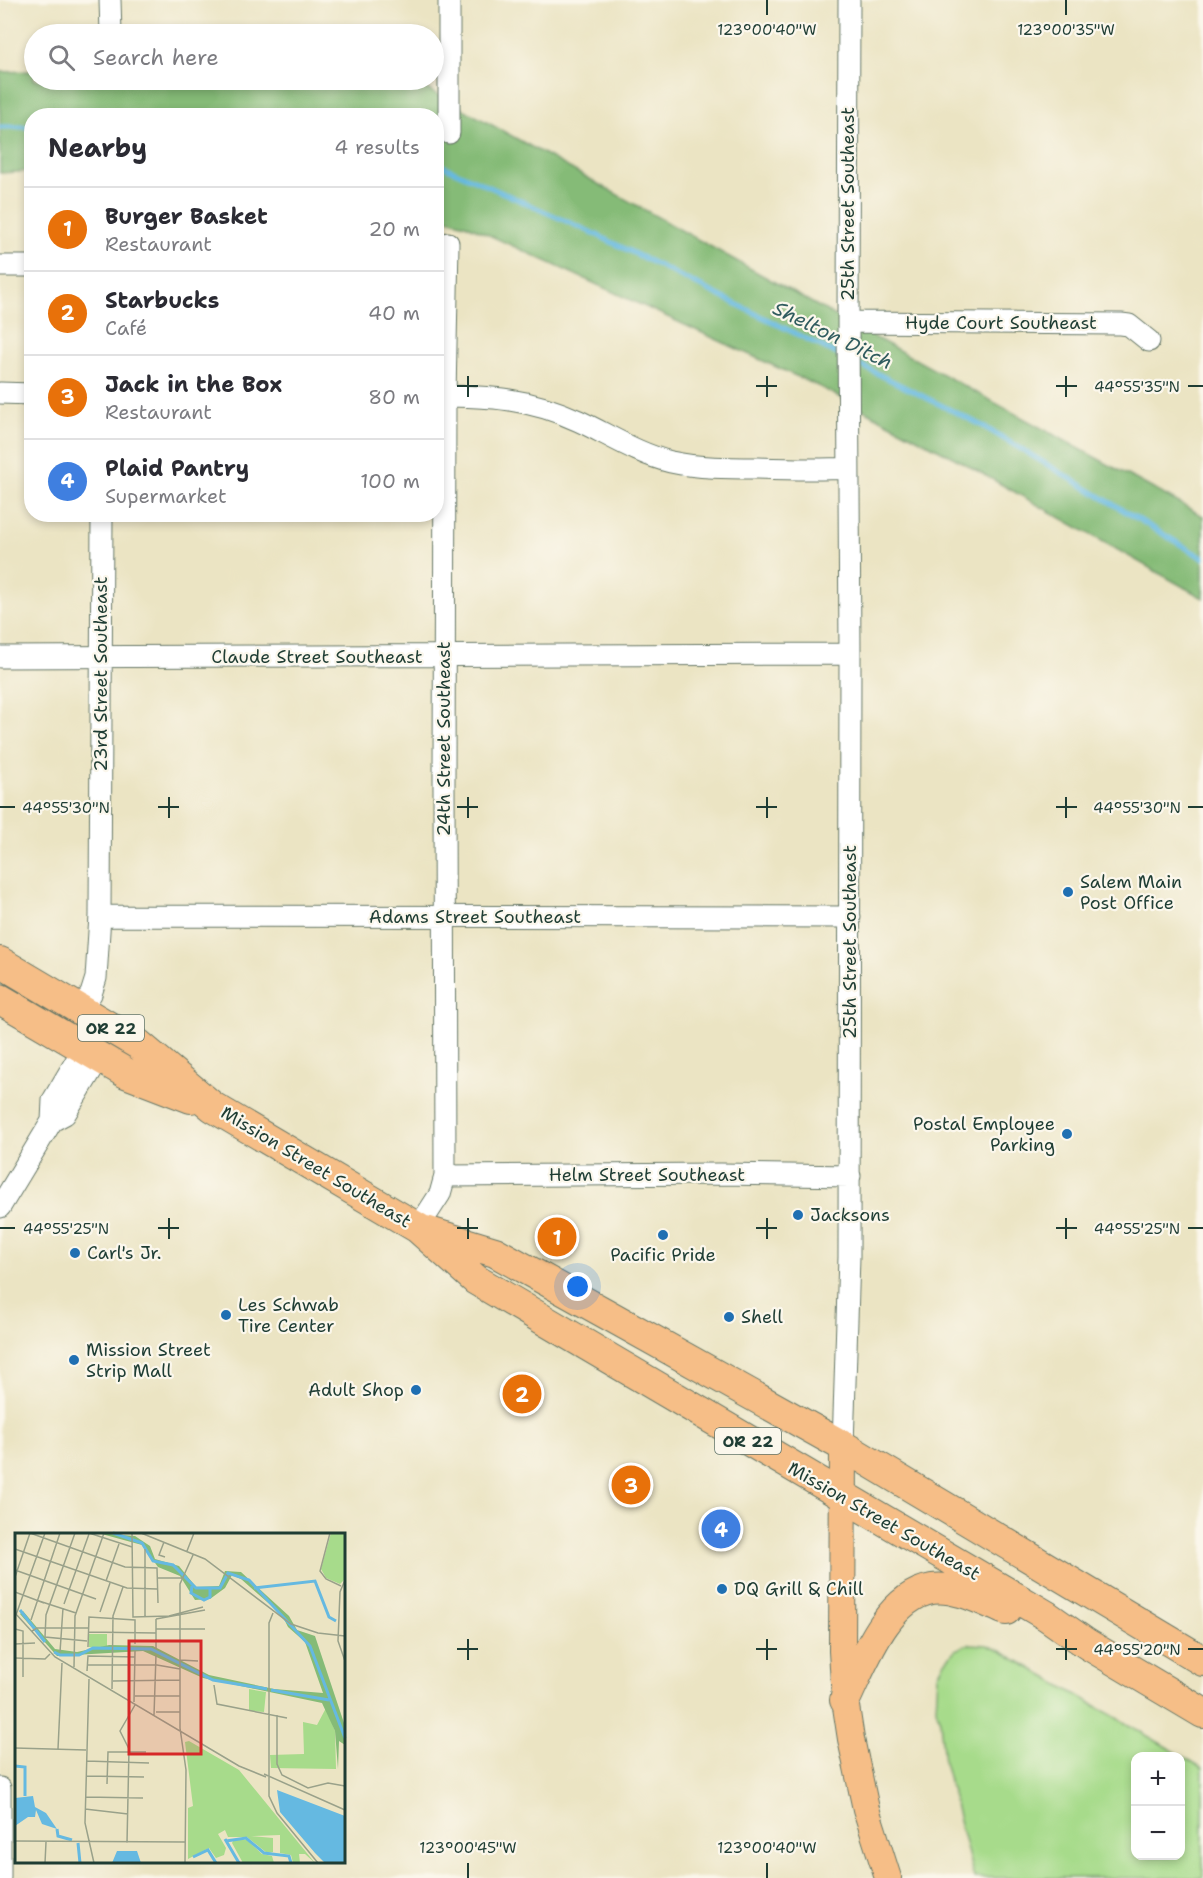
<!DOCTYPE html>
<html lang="en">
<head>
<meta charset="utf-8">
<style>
  :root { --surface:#fff; --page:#f7f7f7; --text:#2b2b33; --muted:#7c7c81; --line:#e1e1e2; --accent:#1f6fb2 }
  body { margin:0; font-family:"Shantell Sans",sans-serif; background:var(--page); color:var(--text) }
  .controls { position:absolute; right:18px; bottom:18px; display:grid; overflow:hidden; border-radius:12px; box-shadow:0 3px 9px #0003 }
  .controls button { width:54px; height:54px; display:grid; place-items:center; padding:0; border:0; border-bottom:2px solid var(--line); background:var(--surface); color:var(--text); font:30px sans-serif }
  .you { position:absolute; left:578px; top:1287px; width:21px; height:21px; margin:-15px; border:4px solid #fff; border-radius:50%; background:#1a73e8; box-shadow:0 0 0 9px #1a73e833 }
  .badge { display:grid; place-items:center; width:39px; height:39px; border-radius:50%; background:var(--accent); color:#fff; font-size:20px; font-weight:700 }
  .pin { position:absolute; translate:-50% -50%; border:3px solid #fff; box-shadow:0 2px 6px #0006 }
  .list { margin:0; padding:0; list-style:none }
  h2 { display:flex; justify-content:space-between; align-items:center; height:78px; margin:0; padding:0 24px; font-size:26px }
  h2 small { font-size:20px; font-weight:400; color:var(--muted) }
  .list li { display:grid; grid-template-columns:39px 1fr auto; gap:18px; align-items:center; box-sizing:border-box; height:84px; padding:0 24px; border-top:2px solid var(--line) }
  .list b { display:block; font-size:22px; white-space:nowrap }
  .list p { margin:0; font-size:20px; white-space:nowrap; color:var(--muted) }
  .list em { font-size:20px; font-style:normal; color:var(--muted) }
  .icon { flex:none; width:33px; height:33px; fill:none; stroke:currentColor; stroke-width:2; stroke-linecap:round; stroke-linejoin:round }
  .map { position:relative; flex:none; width:1203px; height:1878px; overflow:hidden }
  .search { position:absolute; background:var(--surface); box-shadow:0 3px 9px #0003; left:24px; top:24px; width:420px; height:66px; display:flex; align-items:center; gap:15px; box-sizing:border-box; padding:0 21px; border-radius:33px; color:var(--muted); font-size:22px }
  .panel { position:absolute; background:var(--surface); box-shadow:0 3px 9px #0003; left:24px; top:108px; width:420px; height:414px; border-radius:24px }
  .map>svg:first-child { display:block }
  .green { fill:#a7db8b; stroke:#638c60; stroke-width:1.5; fill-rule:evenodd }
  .forest { fill:#85bb77; stroke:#527c56; stroke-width:1.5 }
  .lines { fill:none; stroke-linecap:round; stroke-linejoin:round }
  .stream { stroke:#65b9e1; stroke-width:5 }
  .minor-casing { stroke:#676; stroke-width:23 }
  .major-casing { stroke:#676; stroke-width:28 }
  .highway-casing { stroke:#676; stroke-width:32 }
  .minor { stroke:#fff; stroke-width:21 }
  .major { stroke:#f6be87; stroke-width:26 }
  .highway { stroke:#f6be87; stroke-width:30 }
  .ticks { fill:none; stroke:#1f3d34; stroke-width:2 }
  .poi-dot { fill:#1f6fb2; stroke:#fbf7ec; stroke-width:2 }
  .labels { text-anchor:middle; stroke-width:4.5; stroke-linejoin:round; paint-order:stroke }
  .shield { fill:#fbf7ec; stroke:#61756b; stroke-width:1.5 }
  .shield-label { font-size:16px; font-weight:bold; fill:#1f3d34 }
  .street-label { font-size:18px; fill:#1f3d34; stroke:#fbf7ec }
  .poi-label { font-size:18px; fill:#1f3d34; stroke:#fbf7ec; text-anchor:start }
  .water-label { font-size:20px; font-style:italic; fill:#305c5f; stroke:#fbf7ec }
  .inset-river { fill:none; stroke:#65b9e1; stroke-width:3 }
  .inset-road { fill:none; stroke:#99a18a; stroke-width:1.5 }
  .view { fill:#d62828; fill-opacity:0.15; stroke:#d62828; stroke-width:3 }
  .inset-edge { fill:none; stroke:#1f3d34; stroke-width:3 }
  .ticks-label { font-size:15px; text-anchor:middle; fill:#1f3d34; stroke:#fbf7ec; stroke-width:4.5; stroke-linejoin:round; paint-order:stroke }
</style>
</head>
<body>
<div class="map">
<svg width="1203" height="1878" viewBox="0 0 1203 1878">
  <rect width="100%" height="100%" fill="#fbf7ec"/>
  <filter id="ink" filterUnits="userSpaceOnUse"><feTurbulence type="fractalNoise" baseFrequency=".0167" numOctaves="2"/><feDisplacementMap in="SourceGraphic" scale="12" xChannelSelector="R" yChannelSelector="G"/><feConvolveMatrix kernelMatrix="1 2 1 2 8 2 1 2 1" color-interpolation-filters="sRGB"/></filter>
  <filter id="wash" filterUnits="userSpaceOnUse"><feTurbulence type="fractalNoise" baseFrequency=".008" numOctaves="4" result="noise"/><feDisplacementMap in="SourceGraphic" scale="24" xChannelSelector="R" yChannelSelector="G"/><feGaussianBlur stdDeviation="1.35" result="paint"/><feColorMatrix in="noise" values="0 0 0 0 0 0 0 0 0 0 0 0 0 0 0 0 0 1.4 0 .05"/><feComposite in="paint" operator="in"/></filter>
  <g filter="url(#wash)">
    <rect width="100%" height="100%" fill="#ebe4c3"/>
    <!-- green -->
    <path class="green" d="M 969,1644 L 987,1645 L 1001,1651 L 1203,1768 L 1203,1878 L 974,1878 L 944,1762 L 940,1721 L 936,1708 L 938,1675 L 944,1663 L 955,1650 ZM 1136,1756 L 1180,1756 L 1180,1856 L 1136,1856 Z"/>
    <!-- forest -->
    <path class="forest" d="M 34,71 L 34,80 L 411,80 L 823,309 L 1203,516 L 1203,598 L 951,456 L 820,387 L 465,224 L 437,216 L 436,116 L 32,116 L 31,171 L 0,173 L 0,72 Z"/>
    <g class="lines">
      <!-- stream -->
      <path class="stream" d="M 0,127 L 32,127
        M 436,163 L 595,234 L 843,357
        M 854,362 L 981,425 L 1203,558"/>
    </g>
  </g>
  <g filter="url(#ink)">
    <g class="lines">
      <defs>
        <path id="minor" d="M 110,0 L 111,34
          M 449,0 L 449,133
          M 0,266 L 32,266
          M 848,322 L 1121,324 L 1129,325 L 1149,341
          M 0,393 L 32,394
          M 436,396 C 490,396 529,398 579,421 C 609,435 638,454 671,462 C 699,468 728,468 757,468 C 788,469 818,470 848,468
          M 0,657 L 850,654
          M 100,916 L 850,917
          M 80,1009 L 91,994 L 96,978 L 100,916 L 102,514
          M 52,1121 L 65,1114 L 99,1058
          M 445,1176 L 721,1174 L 850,1176
          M 0,1207 L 52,1121 L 53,1100 L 83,1049
          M 418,1228 L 440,1194 L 445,1176 L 444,786 L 445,396 L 448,243
          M 843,1446 L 849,1257 L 850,654 L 848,322 L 849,0
          M 0,1788 L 0,1878"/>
        <path id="major" d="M 843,1446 L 842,1651 L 845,1700 L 851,1739 L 866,1809 L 888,1878"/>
        <path id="highway" d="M 0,962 L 138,1044 L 213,1107 L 418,1228 L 476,1280 L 1047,1616 L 1087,1644 L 1203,1713
          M 0,999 L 126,1073 L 191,1098
          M 426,1231 L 495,1252 L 603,1312 L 843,1446 L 1203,1661
          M 845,1700 C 863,1663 886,1597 932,1589 C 955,1585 986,1602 1006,1610"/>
      </defs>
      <!-- minor casing -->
      <use href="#minor" class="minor-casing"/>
      <!-- major casing -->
      <use href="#major" class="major-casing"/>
      <!-- highway casing -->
      <use href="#highway" class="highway-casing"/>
      <!-- minor -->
      <use href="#minor" class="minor"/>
      <!-- major -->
      <use href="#major" class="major"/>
      <!-- highway -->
      <use href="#highway" class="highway"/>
    </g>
  </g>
  <!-- ticks -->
  <path class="ticks" d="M 767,0 L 767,15M 1066,0 L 1066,15M 468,376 L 468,397M 767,376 L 767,397M 1066,376 L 1066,397M 457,386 L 478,386M 756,386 L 777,386M 1056,386 L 1077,386M 1188,386 L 1203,386M 169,797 L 169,818M 468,797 L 468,818M 767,797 L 767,818M 1066,797 L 1066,818M 0,807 L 15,807M 158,807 L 179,807M 457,807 L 478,807M 756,807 L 777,807M 1056,807 L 1077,807M 1188,807 L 1203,807M 169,1218 L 169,1239M 468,1218 L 468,1239M 767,1218 L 767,1239M 1066,1218 L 1066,1239M 0,1228 L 15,1228M 158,1228 L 179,1228M 457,1228 L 478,1228M 756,1228 L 777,1228M 1056,1228 L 1077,1228M 1188,1228 L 1203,1228M 468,1639 L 468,1660M 767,1639 L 767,1660M 1066,1639 L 1066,1660M 457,1649 L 478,1649M 756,1649 L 777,1649M 1056,1649 L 1077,1649M 1188,1649 L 1203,1649M 468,1863 L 468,1878M 767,1863 L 767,1878"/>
  <!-- markers -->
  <g class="poi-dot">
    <circle cx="1068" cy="892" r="6"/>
    <circle cx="1067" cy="1134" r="6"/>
    <circle cx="798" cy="1215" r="6"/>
    <circle cx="663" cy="1235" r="6"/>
    <circle cx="75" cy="1253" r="6"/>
    <circle cx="226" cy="1315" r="6"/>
    <circle cx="729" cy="1317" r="6"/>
    <circle cx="74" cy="1360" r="6"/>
    <circle cx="416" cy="1390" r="6"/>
    <circle cx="722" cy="1589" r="6"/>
  </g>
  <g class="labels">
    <!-- shield labels -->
    <g class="shield">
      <rect x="78" y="1015" width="66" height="26" rx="4.5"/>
      <rect x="715" y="1428" width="66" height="26" rx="4.5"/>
    </g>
    <g class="shield-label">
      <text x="111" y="1034">OR 22</text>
      <text x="748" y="1447">OR 22</text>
    </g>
    <!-- street labels -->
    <g class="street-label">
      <text transform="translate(848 204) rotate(-90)" y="6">25th Street Southeast</text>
      <text x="1001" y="329">Hyde Court Southeast</text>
      <text x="317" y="663">Claude Street Southeast</text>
      <text transform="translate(101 674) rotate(-90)" y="6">23rd Street Southeast</text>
      <text transform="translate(444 739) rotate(-90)" y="6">24th Street Southeast</text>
      <text x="475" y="923">Adams Street Southeast</text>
      <text transform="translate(850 942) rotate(-90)" y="6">25th Street Southeast</text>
      <text transform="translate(316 1167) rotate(31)" y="6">Mission Street Southeast</text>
      <text x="647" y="1181">Helm Street Southeast</text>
      <text transform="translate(884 1521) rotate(30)" y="6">Mission Street Southeast</text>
    </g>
    <!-- poi labels -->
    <g class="poi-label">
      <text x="1080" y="888">Salem Main<tspan x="1080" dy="21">Post Office</tspan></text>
      <text x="1055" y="1130" text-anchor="end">Postal Employee<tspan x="1055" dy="21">Parking</tspan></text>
      <text x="810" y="1221">Jacksons</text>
      <text x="87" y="1259">Carl's Jr.</text>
      <text x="663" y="1261" text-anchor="middle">Pacific Pride</text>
      <text x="238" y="1311">Les Schwab<tspan x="238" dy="21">Tire Center</tspan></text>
      <text x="741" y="1323">Shell</text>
      <text x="86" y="1356">Mission Street<tspan x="86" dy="21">Strip Mall</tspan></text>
      <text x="404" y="1396" text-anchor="end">Adult Shop</text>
      <text x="734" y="1595">DQ Grill &amp; Chill</text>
    </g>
    <!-- water labels -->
    <g class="water-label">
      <text transform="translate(833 335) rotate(26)" y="7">Shelton Ditch</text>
    </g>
  </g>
  <!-- overview -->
  <g transform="translate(15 1533)">
    <rect width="330" height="330" fill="#ebe4c3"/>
    <path d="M 316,0 L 330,0 L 330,46 L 325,51 L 311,45 L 306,36 ZM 74,101 L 92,101 L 92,114 L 74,114 ZM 234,156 L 251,159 L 249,179 L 234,178 ZM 311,175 L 320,198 L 321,236 L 256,235 L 255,222 L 289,221 L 288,189 L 302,192 ZM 174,208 L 224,237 L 300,330 L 290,321 L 284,321 L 285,330 L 278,330 L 276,322 L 265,320 L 265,302 L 236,303 L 258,305 L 258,319 L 252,320 L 232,304 L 213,304 L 210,297 L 203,301 L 211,315 L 209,322 L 201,325 L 194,315 L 173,326 L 173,275 L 178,273 L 170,209 ZM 219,306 L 232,307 L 247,321 L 257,323 L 259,330 L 228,330 L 217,310 Z" fill="#a7db8b"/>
    <path d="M 83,0 L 120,3 L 135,13 L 140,26 L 164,33 L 181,54 L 204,53 L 210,38 L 226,39 L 274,83 L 282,97 L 300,103 L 330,193 L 330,212 L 324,208 L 323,236 L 320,198 L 307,170 L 188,145 L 128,118 L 42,123 L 5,81 L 8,78 L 40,116 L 62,119 L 94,112 L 138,113 L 194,142 L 259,156 L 308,160 L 290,109 L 273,94 L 267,82 L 226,46 L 217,42 L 210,55 L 195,66 L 180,67 L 165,43 L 143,34 L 127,12 Z" fill="#85bb77"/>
    <path d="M 262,257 L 330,283 L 330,330 L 310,330 L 300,320 L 265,279 ZM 18,263 L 20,274 L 31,280 L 42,296 L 27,291 L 21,277 L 20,284 L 13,284 L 0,293 L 0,265 ZM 102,318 L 122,318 L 126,330 L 97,330 Z" fill="#65b9e1"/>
    <path class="inset-river" d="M 98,0 L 127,10 L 138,28 L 158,32 L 181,55 L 205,55 L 213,40 L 234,47 L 295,113 L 330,205M 177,53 L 176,60 L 189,67 L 195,64 L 195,55M 239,55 L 300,48 L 314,84 L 321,88M 5,77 L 30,109M 39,119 L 45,122 L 64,122 L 78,115 L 136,116 L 198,147 L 252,156M 256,157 L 314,167M 0,233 L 10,234 L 10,263M 42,296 L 43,303 L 57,307M 210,306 L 224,330M 211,308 L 231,305 L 249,320 L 274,323 L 276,330M 63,310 L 65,330M 178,324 L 193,317 L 201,330"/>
    <path class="inset-road" d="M 15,0 L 110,34 L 142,35 L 143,70M 60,0 L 31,82 L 30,104 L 72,108M 74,0 L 117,14M 117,0 L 118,84 L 154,83 L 188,74M 126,0 L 190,26 L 276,91 L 303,100 L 330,103M 315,0 L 305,38 L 311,46 L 326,53M 149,9 L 144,22 L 150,24M 0,16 L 112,55 L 142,56M 172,18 L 179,0M 0,37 L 81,66M 0,44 L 15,0M 142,45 L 167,45M 330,47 L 325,59 L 323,108 L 330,128M 91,48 L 104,11M 0,59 L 29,70M 21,67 L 61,80M 49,71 L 74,1M 85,79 L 95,50M 0,80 L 40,124 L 224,233 L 251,244M 258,80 L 254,90 L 254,263 L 262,280 L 303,330M 1,82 L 30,0M 130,84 L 130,16M 141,86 L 190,77M 16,87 L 45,0M 0,96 L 8,98 L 8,144M 141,96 L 190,96M 17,98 L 22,95 L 73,95M 73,99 L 141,100M 0,111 L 20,110M 73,114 L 74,84 L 120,87 L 120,111M 141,116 L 141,86M 45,119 L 48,75M 0,125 L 30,126 L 35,121M 165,127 L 183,128M 72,132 L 142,132 L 165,136M 59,134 L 60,83 L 89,0M 72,138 L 73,123 L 120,124M 74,146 L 70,290 L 79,330M 98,148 L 165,147M 199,152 L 202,171 L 272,185M 97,156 L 98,83 L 108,54M 120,163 L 165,163M 119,169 L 120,118M 141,179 L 165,179M 139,182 L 141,122M 262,182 L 262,231 L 267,242 L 293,255 L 313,250 L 330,253M 165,195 L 165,51 L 178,22M 165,195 L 171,237 L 170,330M 0,215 L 71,217M 43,216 L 47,130M 71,228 L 134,230M 249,241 L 330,277M 71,243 L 129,244M 92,251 L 93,219 L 131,219M 70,264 L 128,265M 70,276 L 113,281M 0,308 L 170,309M 112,310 L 114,216 L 105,198 L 120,172M 30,330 L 31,309"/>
    <path class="view" d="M 114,108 L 186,108 L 186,221 L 114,221 Z"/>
    <rect width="330" height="330" class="inset-edge"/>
  </g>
  <g class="ticks-label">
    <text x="767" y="35">123°00'40"W</text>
    <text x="1066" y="35">123°00'35"W</text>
    <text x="1137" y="392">44°55'35"N</text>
    <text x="66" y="813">44°55'30"N</text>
    <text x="1137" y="813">44°55'30"N</text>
    <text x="66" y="1234">44°55'25"N</text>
    <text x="1137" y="1234">44°55'25"N</text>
    <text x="1137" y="1655">44°55'20"N</text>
    <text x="468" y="1853">123°00'45"W</text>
    <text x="767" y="1853">123°00'40"W</text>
  </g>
</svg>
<div class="controls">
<button>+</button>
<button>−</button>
</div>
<div class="you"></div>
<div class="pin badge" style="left:557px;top:1237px;background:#e8710a">1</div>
<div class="pin badge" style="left:522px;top:1394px;background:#e8710a">2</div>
<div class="pin badge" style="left:631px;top:1485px;background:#e8710a">3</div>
<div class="pin badge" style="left:721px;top:1529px;background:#3f7fe0">4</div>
<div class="search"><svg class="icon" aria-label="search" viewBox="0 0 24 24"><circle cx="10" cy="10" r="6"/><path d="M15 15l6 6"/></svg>Search here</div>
<section class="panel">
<h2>Nearby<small>4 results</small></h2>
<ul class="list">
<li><span class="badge" style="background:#e8710a">1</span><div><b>Burger Basket</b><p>Restaurant</p></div><em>20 m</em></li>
<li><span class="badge" style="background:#e8710a">2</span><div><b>Starbucks</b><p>Café</p></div><em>40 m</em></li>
<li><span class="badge" style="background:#e8710a">3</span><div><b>Jack in the Box</b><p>Restaurant</p></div><em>80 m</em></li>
<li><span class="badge" style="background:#3f7fe0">4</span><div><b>Plaid Pantry</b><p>Supermarket</p></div><em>100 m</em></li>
</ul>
</section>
</div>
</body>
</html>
